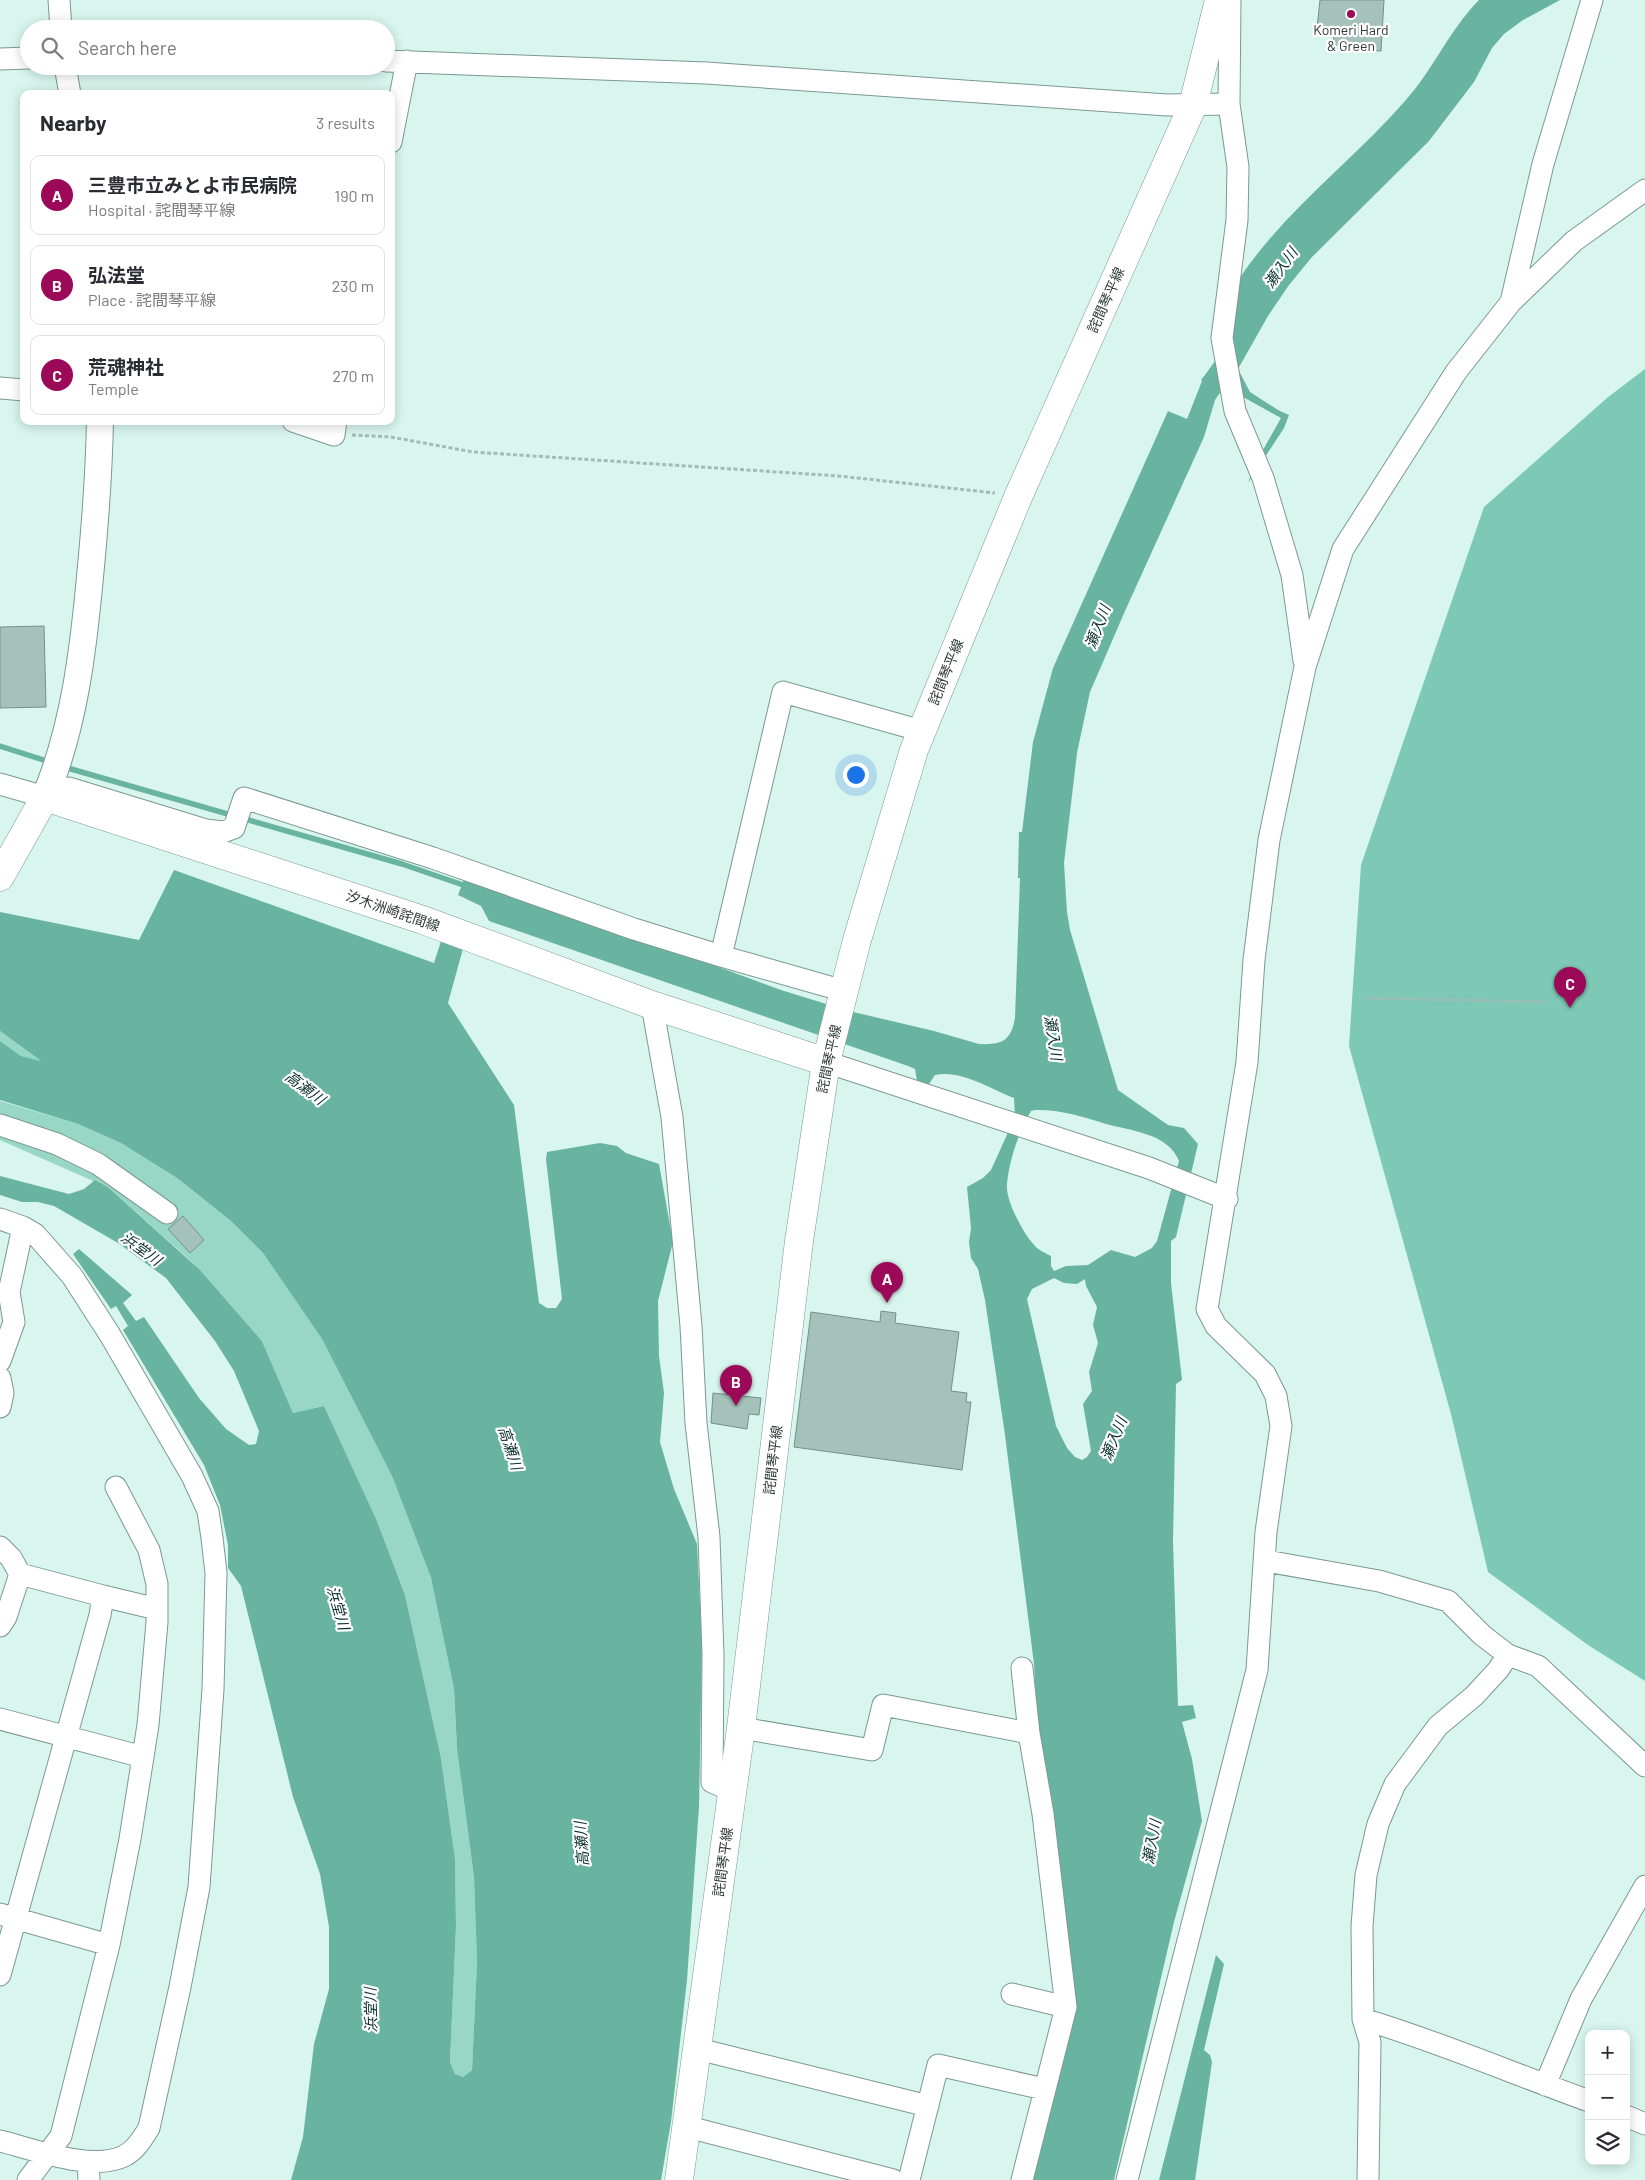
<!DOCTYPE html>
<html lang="en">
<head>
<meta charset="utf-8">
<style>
  :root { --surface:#fff; --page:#f7f7f7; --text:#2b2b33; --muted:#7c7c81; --line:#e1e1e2; --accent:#9b0958 }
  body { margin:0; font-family:Barlow,"Noto Sans JP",sans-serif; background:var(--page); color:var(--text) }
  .controls { position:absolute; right:15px; bottom:15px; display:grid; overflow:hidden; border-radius:10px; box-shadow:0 2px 12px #0003 }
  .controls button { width:45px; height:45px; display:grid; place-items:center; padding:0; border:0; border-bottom:1px solid var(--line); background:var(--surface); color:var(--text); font:25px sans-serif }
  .you { position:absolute; left:855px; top:774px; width:18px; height:18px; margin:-12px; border:4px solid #fff; border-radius:50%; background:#1a73e8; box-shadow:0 0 0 8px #1a73e833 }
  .badge { display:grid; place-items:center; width:32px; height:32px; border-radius:50%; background:var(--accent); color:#fff; font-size:16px; font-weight:700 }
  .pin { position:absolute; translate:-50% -41px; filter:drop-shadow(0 1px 2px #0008) }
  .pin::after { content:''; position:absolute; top:26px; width:18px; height:15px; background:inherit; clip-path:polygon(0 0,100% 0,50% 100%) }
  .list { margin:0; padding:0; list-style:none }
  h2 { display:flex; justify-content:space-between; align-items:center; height:65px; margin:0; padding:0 20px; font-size:21px }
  h2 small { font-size:16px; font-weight:400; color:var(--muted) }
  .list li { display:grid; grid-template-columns:32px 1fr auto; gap:15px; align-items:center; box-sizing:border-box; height:80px; margin:0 10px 10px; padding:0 10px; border:1px solid var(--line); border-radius:10px }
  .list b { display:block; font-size:19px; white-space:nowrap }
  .list p { margin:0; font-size:16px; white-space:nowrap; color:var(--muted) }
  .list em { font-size:16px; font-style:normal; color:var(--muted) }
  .icon { flex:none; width:28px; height:28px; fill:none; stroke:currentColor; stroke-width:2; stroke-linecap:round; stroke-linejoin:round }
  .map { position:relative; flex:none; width:1645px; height:2180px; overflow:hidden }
  .search { position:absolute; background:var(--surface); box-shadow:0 2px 12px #0003; left:20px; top:20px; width:375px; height:55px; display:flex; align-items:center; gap:12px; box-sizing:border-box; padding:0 18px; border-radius:28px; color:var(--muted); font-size:19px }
  .panel { position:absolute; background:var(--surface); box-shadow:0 2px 12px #0003; left:20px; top:90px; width:375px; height:335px; border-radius:10px }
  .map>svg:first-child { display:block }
  .green { fill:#98d7c6 }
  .forest { fill:#7ec9b6 }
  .water { fill:#69b4a1; fill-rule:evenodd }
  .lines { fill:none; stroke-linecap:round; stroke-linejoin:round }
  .stream { stroke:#69b4a1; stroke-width:5.5 }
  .building { fill:#a5c2ba; stroke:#749089 }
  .minor-casing { stroke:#7c9991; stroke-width:23 }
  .tertiary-casing { stroke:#7c9991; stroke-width:28 }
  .secondary-casing { stroke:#7c9991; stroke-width:29 }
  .primary-casing { stroke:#7c9991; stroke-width:29 }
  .path { stroke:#a3bbb4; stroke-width:3; stroke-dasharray:4 2.5; stroke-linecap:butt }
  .minor { stroke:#fff; stroke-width:21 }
  .tertiary { stroke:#fff; stroke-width:26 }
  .secondary { stroke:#fff; stroke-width:28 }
  .primary { stroke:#fff; stroke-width:28 }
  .poi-dot { fill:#9b0958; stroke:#fff; stroke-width:2 }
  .labels { text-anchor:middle; stroke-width:4.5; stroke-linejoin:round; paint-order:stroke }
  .poi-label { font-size:14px; fill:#303c38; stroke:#fff }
  .street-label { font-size:14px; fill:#303c38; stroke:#fff }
  .water-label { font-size:15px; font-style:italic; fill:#0b3129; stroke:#fff }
</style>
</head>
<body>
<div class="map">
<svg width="1645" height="2180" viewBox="0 0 1645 2180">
  <rect width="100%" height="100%" fill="#d8f6ed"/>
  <!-- green -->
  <path class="green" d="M 0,1031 L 42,1062 L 21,1056 L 0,1041 Z
    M 0,1101 L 78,1124 L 121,1143 L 177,1178 L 231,1221 L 263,1253 L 322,1339 L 392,1476 L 431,1578 L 454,1689 L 457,1749 L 474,1877 L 477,1962 L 472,2070 L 463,2077 L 455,2074 L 450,2062 L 456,1926 L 455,1859 L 441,1758 L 405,1595 L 377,1521 L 324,1406 L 293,1413 L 262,1341 L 191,1261 L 109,1188 L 0,1140 Z"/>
  <!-- forest -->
  <path class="forest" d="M 1645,369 L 1645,1681 L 1588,1645 L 1488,1572 L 1451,1414 L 1349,1046 L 1361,865 L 1484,507 L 1607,398 Z"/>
  <!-- water -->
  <path class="water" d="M 1479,0 L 1560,0 L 1523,20 L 1504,34 L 1492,48 L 1474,82 L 1429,141 L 1312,257 L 1289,285 L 1268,316 L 1238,369 L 1250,392 L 1278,410 L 1289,415 L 1284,428 L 1248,483 L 1255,464 L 1281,418 L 1243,397 L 1231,377 L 1215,400 L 1204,437 L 1125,611 L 1090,692 L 1077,753 L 1064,863 L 1067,912 L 1070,930 L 1118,1090 L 1168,1125 L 1184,1128 L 1198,1144 L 1176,1237 L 1171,1241 L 1171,1283 L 1182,1380 L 1176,1384 L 1173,1542 L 1178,1706 L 1193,1705 L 1196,1718 L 1182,1722 L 1192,1759 L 1202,1821 L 1174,1922 L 1114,2180 L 1033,2180 L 1076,2003 L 1058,1858 L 1037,1723 L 1034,1664 L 1005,1435 L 985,1300 L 978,1269 L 971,1258 L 969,1242 L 971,1228 L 967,1187 L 983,1178 L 991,1170 L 1015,1117 L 1014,1098 C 991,1089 960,1069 935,1075 L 927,1087 L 917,1081 L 915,1069 L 908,1066 L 489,921 L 481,906 L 458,895 L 466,874 L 781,990 L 849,1011 L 934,1031 L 979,1044 C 1002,1045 1011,1041 1015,1018 L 1020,878 L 1018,878 L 1019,832 L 1022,832 L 1033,742 L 1053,668 L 1168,411 L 1187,419 L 1202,381 L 1201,380 C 1210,369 1230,341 1232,328 C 1235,314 1232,291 1239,279 C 1284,211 1352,162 1405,101 C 1433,70 1450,29 1479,0 ZM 1035,1110 C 1059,1109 1084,1117 1106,1124 C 1131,1131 1168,1133 1179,1161 L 1157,1241 L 1152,1248 L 1135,1257 L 1111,1250 L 1088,1265 L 1066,1266 L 1054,1271 L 1051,1266 L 1051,1256 C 1046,1253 1039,1251 1035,1246 C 1024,1235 1005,1200 1007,1184 C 1009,1161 1019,1131 1031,1111 ZM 1054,1278 L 1064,1283 L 1077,1284 L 1085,1279 L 1086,1286 L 1097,1307 L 1093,1325 L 1098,1343 L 1089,1372 L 1092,1391 L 1083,1404 L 1091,1451 L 1087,1457 L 1082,1460 L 1075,1457 L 1067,1448 L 1056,1426 L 1027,1299 L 1032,1289 Z
    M 174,870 L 434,963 L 442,938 L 464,945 L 448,1003 L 514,1105 L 539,1303 L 547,1308 L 556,1308 L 562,1299 L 546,1159 L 547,1152 L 600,1143 L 617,1146 L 626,1153 L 659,1164 L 673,1242 L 658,1301 L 659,1356 L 664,1393 L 660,1442 L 674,1489 L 697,1544 L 702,1646 L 699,1807 L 687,1980 L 671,2122 L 661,2180 L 291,2180 L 303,2137 L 314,2044 L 329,1989 L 329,1927 L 320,1874 L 293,1797 L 241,1586 L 228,1568 L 228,1545 L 220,1505 L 204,1465 L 123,1330 L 128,1326 L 116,1306 L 111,1309 L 73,1254 L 79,1249 L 132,1295 L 123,1303 L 136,1321 L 144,1317 L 199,1398 L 226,1429 L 249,1445 L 256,1444 L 259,1431 L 234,1371 L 215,1341 L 166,1278 L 118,1243 L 54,1206 L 38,1202 L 22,1202 L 0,1195 L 0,1176 L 69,1194 L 84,1189 L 95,1180 L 109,1188 L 199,1269 L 262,1341 L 293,1413 L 324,1406 L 377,1521 L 405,1595 L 441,1758 L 455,1859 L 456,1926 L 450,2062 L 455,2074 L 463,2077 L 472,2070 L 477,1962 L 474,1877 L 457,1749 L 454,1689 L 431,1578 L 392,1476 L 322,1339 L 263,1253 L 231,1221 L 177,1178 L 121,1143 L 78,1124 L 0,1100 L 0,1041 L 21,1056 L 41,1061 L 0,1031 L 0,912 L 139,940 Z
    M 1216,1955 L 1224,1964 L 1204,2050 L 1210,2055 L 1212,2062 L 1195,2180 L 1159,2180 Z"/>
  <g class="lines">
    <!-- stream -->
    <path class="stream" d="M 0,746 L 50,762
      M 64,767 L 402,864 L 469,887"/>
  </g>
  <!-- building -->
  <path class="building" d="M 1320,0 L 1384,0 L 1381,51 L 1333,48 L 1334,31 L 1317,28 Z
    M 44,626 L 46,707 L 0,708 L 0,627 Z
    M 183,1216 L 204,1240 L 190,1253 L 168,1229 Z
    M 881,1311 L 896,1313 L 895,1323 L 959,1332 L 951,1391 L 967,1393 L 966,1402 L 971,1402 L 962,1470 L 794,1447 L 811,1312 L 880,1322 Z
    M 713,1393 L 761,1398 L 759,1415 L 749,1414 L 747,1429 L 711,1423 Z"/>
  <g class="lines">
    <defs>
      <path id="minor" d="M 59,0 L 61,29
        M 1230,0 L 1229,104 L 1238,167 L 1237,220 L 1222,338 L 1235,411 L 1263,478 L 1292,575 L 1304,661
        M 0,59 L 29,58
        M 386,61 L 706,73 L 1167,105 L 1229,104
        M 65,66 L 70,94
        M 391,142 L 407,61
        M 1511,302 L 1543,164 L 1592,0
        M 0,388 L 24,390
        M 293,421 L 334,435 L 336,421
        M 0,784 L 45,797 L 69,788 L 206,830 L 223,832 L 234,828 L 244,798 L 433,858 L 634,929 L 721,956
        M 844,991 L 721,956 L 783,692 L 922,731
        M 652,1005 L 672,1117 L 691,1326 L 696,1423 L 709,1537 L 713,1655 L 712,1782 L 733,1791
        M 826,1062 L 1149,1168 L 1227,1199
        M 0,1125 L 57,1144 L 98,1164 L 167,1213
        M 0,1219 L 23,1227 L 9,1292 L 14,1322 L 0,1361
        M 0,1378 L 3,1393 L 0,1407
        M 0,1547 L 11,1558 L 20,1574 L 103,1596 L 100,1615 L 0,1975
        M 1266,1561 L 1379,1581 L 1448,1601 L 1482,1635 L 1508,1655 L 1538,1666 L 1645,1766
        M 103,1596 L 157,1609
        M 0,1626 L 6,1617 L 20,1574
        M 1022,1668 L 1029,1733
        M 0,1719 L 143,1757
        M 741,1728 L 872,1750 L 883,1705 L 1029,1733 L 1043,1814 L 1066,2007 L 1022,2180
        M 0,1914 L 109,1945
        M 1012,1994 L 1066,2007
        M 1363,2019 C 1440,2042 1514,2074 1589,2101
        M 698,2049 L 928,2106
        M 1545,2085 L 1581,1999 L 1645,1886
        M 1626,2116 L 1645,2124
        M 688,2127 L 893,2180
        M 0,2141 C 33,2149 92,2172 124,2156 C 136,2150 142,2139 149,2128 L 180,1987 L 199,1887 L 213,1689 L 216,1573 L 212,1538 L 208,1511 L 192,1476 L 110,1335 L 72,1276 L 35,1234 L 23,1227
        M 88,2162 L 89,2180
        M 28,2180 L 61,2136 L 109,1945 L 130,1839 L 148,1725 L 157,1622 L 157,1584 L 149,1550 L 116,1487
        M 909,2180 L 938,2065 L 1044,2089
        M 1127,2180 L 1257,1670 L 1266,1532 L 1281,1426 L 1276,1396 L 1265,1374 L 1216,1326 L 1207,1309 L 1247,1062 L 1254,960 L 1269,840 L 1305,667 L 1343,549 L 1456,372 L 1511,302 L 1574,241 L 1645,190
        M 1368,2180 L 1370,2042 L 1363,2019 L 1362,1926 L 1366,1875 L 1378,1824 L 1395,1784 L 1438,1726 L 1474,1696 L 1498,1670 L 1508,1655"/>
      <path id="tertiary" d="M 45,797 C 74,727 83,652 90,577 C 95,525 99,474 100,421"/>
      <path id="secondary" d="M 0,877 L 45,797 L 423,920 L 652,1005 L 826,1062"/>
      <path id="primary" d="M 679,2180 L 741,1728 L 799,1241 L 826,1062 L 857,940 L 914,750 L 1018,497 L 1193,105 L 1219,0"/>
    </defs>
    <!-- minor casing -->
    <use href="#minor" class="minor-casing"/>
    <!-- tertiary casing -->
    <use href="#tertiary" class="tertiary-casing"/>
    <!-- secondary casing -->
    <use href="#secondary" class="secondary-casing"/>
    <!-- primary casing -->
    <use href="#primary" class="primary-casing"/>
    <!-- path -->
    <path class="path" d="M 352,435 L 391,437 L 473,452 L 839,476 L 995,493
      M 1367,998 L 1546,1002"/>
    <!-- minor -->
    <use href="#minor" class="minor"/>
    <!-- tertiary -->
    <use href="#tertiary" class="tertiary"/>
    <!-- secondary -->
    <use href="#secondary" class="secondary"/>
    <!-- primary -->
    <use href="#primary" class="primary"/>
  </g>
  <!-- markers -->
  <circle class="poi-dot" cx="1351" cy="14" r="5"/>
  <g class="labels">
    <!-- poi labels -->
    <g class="poi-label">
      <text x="1351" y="35">Komeri Hard<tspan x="1351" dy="16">&amp; Green</tspan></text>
    </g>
    <!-- street labels -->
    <g class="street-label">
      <text transform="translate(1106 300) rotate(-66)" y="5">詫間琴平線</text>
      <text transform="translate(946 672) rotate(-68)" y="5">詫間琴平線</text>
      <text transform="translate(393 911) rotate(19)" y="5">汐木洲崎詫間線</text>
      <text transform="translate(829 1059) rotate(-78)" y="5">詫間琴平線</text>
      <text transform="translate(773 1460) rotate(-83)" y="5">詫間琴平線</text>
      <text transform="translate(723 1862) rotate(-82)" y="5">詫間琴平線</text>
    </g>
    <!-- water labels -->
    <g class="water-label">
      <text transform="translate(1281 268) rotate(-54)" y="5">瀬入川</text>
      <text transform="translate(1098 627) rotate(-69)" y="5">瀬入川</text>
      <text transform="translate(1053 1038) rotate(81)" y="5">瀬入川</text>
      <text transform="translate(305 1088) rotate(37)" y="5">高瀬川</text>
      <text transform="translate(141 1249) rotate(36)" y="5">浜堂川</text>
      <text transform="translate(1114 1439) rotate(-68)" y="5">瀬入川</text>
      <text transform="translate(510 1448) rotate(72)" y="5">高瀬川</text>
      <text transform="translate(338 1608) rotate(74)" y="5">浜堂川</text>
      <text transform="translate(1152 1842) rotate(-80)" y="5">瀬入川</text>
      <text transform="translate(582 1844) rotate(-94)" y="5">高瀬川</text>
      <text transform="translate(371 2010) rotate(-91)" y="5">浜堂川</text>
    </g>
  </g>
</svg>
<div class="controls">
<button>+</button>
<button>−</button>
<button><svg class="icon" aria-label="layers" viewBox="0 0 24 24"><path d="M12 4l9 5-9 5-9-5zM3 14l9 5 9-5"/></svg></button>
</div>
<div class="you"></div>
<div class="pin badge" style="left:887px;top:1303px">A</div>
<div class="pin badge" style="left:736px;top:1406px">B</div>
<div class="pin badge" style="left:1570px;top:1008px">C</div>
<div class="search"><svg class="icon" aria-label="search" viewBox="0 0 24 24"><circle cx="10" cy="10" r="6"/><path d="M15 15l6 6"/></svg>Search here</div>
<section class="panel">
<h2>Nearby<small>3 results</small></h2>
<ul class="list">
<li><span class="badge">A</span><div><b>三豊市立みとよ市民病院</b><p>Hospital · 詫間琴平線</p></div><em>190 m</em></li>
<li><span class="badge">B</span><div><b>弘法堂</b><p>Place · 詫間琴平線</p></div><em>230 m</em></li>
<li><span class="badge">C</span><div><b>荒魂神社</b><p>Temple</p></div><em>270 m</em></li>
</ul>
</section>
</div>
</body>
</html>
